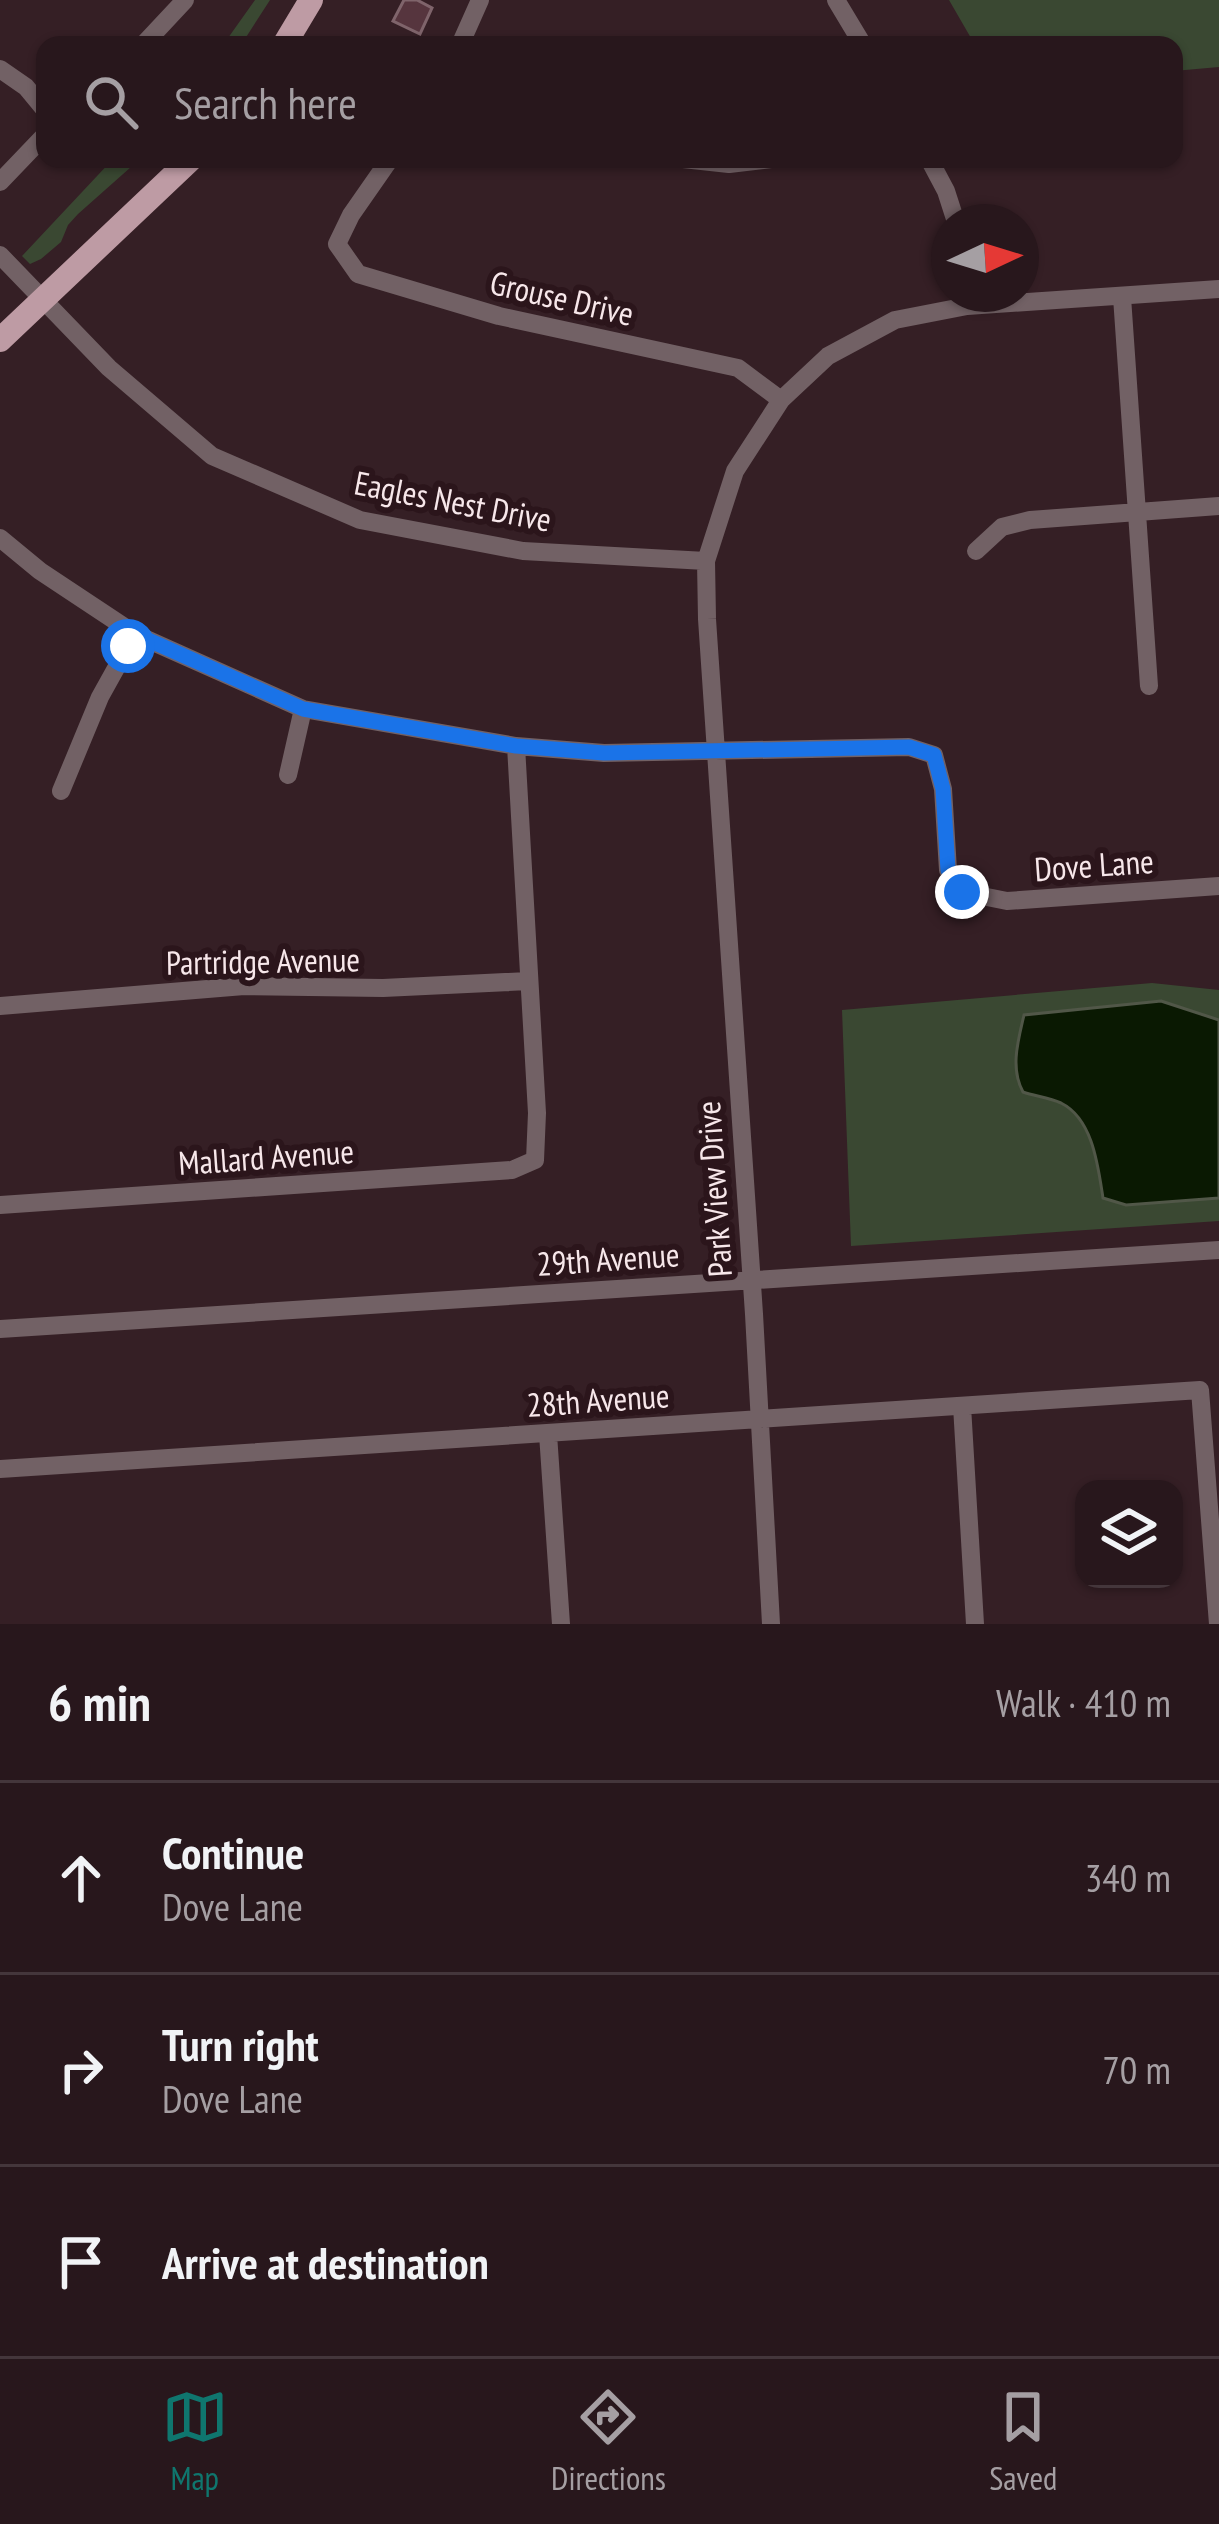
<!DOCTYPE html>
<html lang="en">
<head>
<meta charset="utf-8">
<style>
  :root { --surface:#28171c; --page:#302025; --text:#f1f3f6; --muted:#a59fa3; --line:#44363b; --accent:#0f766e }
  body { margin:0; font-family:"PT Sans Narrow",sans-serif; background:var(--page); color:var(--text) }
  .controls { position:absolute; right:36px; bottom:36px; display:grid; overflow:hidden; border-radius:24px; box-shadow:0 3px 9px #0004 }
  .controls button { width:108px; height:108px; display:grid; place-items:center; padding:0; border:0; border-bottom:3px solid var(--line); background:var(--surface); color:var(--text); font:60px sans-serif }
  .compass { position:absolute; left:931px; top:204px; width:108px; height:108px; border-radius:50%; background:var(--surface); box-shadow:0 3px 9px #0004; rotate:86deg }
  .stop { position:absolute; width:36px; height:36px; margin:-27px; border:9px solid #1a73e8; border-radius:50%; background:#fff }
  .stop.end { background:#1a73e8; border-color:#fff; box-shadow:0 3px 12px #0008 }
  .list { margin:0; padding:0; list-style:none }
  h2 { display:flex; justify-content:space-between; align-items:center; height:156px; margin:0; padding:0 48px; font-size:51px }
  h2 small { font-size:39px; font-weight:400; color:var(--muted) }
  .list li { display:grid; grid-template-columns:78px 1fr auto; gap:36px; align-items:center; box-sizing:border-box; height:192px; padding:0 48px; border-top:3px solid var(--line) }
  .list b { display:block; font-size:45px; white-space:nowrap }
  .list p { margin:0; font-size:39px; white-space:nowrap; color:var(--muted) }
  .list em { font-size:39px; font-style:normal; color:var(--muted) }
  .icon { flex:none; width:66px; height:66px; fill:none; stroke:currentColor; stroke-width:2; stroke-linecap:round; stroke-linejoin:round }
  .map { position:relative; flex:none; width:1219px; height:1624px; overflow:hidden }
  .search { position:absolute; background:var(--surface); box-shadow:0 3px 9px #0004; left:36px; right:36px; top:36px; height:132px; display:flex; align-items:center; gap:30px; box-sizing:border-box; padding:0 42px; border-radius:24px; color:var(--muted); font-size:45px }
  .sheet { height:732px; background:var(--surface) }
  nav { display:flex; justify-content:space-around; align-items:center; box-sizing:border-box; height:168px; border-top:3px solid var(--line); background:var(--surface); font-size:33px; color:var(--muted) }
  nav a { display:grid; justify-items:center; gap:6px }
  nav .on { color:var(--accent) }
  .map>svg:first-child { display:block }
  .green { fill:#3a4832 }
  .water { fill:#0a1902; stroke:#515748; stroke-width:3 }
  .building { fill:#56353e; stroke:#7f646b; stroke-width:3 }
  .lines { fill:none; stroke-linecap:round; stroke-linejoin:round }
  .minor { stroke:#726165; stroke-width:18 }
  .major { stroke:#be9ba4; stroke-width:24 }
  .route { stroke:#1a73e8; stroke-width:15 }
  .labels { text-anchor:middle; stroke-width:12; stroke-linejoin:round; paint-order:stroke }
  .street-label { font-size:33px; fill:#f7e7ea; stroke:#2b151b }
</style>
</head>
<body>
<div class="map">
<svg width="1219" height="1624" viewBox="0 0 1219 1624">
  <rect width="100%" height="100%" fill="#351f25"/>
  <!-- green -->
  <path class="green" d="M 255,0 L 270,0 L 241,45 L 223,45 Z
    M 949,0 L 1219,0 L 1219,67 L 1174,71 L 1174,45 L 975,45 Z
    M 113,159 L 140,159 L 78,214 L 68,225 L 61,242 L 41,259 L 30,264 L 22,256 Z
    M 1152,983 L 1219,990 L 1219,1221 L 851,1246 L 842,1010 Z"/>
  <!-- water -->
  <path class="water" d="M 1161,1001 L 1219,1020 L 1219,1198 L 1126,1205 L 1103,1198 C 1098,1166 1093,1119 1061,1103 C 1049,1098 1035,1096 1023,1092 C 1010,1068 1018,1041 1024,1015 Z"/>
  <!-- building -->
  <path class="building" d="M 404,0 L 417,0 L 432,8 L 420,34 L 393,21 Z"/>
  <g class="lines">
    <!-- minor -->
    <path class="minor" d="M 836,0 L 863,45
      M 143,45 L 185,0
      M 460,45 L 480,0
      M 0,69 L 26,87 L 45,110
      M 390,159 L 351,215 L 337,244 L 358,274 L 499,316 L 738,368 L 781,400
      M 683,159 L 729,164 L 771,159
      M 929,159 L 946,191 L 956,222
      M 0,182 L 45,135
      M 0,255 L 109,368 L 212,456 L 360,520 L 523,551 L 706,561
      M 1122,297 L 1149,686
      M 0,538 L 40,571 L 135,634 L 303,709 L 516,746 L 604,753 L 909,747 L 934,755 L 943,789 L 948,870 L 962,892 L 1007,901 L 1219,886
      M 976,551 L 1002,527 L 1030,520 L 1219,506
      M 288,775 L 303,709
      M 61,791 L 100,697 L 135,634
      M 0,1006 L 244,986 L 383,988 L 528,981
      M 0,1205 L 512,1170 L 535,1160 L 537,1113 L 516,746
      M 0,1329 L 1219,1250
      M 962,1406 L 975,1624
      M 548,1434 L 561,1624
      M 0,1469 L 1200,1390 L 1218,1624
      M 771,1624 L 754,1314 L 707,619 L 706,561 L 735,471 L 781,400 L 828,356 L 895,320 L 967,306 L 1219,289"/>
    <!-- major -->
    <path class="major" d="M 284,45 L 311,0
      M 0,340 L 191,159"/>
  </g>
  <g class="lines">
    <!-- route -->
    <path class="route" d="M 128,646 L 135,634 L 303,709 L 516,746 L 604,753 L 909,747 L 934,755 L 943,789 L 948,870 L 962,892"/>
  </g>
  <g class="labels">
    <!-- street labels -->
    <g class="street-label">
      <text transform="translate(562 298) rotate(13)" y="12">Grouse Drive</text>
      <text transform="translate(453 501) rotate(11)" y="12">Eagles Nest Drive</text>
      <text transform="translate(1094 865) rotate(-4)" y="12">Dove Lane</text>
      <text transform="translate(263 961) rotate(-1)" y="12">Partridge Avenue</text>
      <text transform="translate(266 1157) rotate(-4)" y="12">Mallard Avenue</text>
      <text transform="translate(714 1189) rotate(-94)" y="12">Park View Drive</text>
      <text transform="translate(608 1259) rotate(-4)" y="12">29th Avenue</text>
      <text transform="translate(598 1400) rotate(-4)" y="12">28th Avenue</text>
    </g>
  </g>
</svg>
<div class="controls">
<button><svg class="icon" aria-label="layers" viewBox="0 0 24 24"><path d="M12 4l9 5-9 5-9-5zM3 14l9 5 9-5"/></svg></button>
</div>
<svg class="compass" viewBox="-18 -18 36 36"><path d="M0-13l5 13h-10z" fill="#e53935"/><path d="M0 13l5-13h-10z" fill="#a59fa3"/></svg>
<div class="stop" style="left:128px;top:646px"></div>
<div class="stop end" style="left:962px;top:892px"></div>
<div class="search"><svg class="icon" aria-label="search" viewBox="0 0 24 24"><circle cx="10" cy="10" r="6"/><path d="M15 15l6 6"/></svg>Search here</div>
</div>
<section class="sheet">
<h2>6 min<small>Walk · 410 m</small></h2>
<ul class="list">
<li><svg class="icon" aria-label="ahead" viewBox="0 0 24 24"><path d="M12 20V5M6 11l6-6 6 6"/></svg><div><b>Continue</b><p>Dove Lane</p></div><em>340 m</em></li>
<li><svg class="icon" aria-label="right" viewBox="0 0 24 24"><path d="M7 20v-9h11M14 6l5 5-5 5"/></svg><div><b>Turn right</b><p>Dove Lane</p></div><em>70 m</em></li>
<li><svg class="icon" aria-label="arrive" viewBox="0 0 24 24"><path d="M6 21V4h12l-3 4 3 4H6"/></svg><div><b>Arrive at destination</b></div></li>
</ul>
</section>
<nav>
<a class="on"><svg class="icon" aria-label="map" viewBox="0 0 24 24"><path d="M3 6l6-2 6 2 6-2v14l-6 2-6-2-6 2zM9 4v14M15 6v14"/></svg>Map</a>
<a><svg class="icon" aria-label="directions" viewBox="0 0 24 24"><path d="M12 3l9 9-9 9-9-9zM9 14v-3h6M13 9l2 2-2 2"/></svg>Directions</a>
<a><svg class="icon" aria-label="saved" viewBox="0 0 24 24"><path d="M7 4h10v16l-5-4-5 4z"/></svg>Saved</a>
</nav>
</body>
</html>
